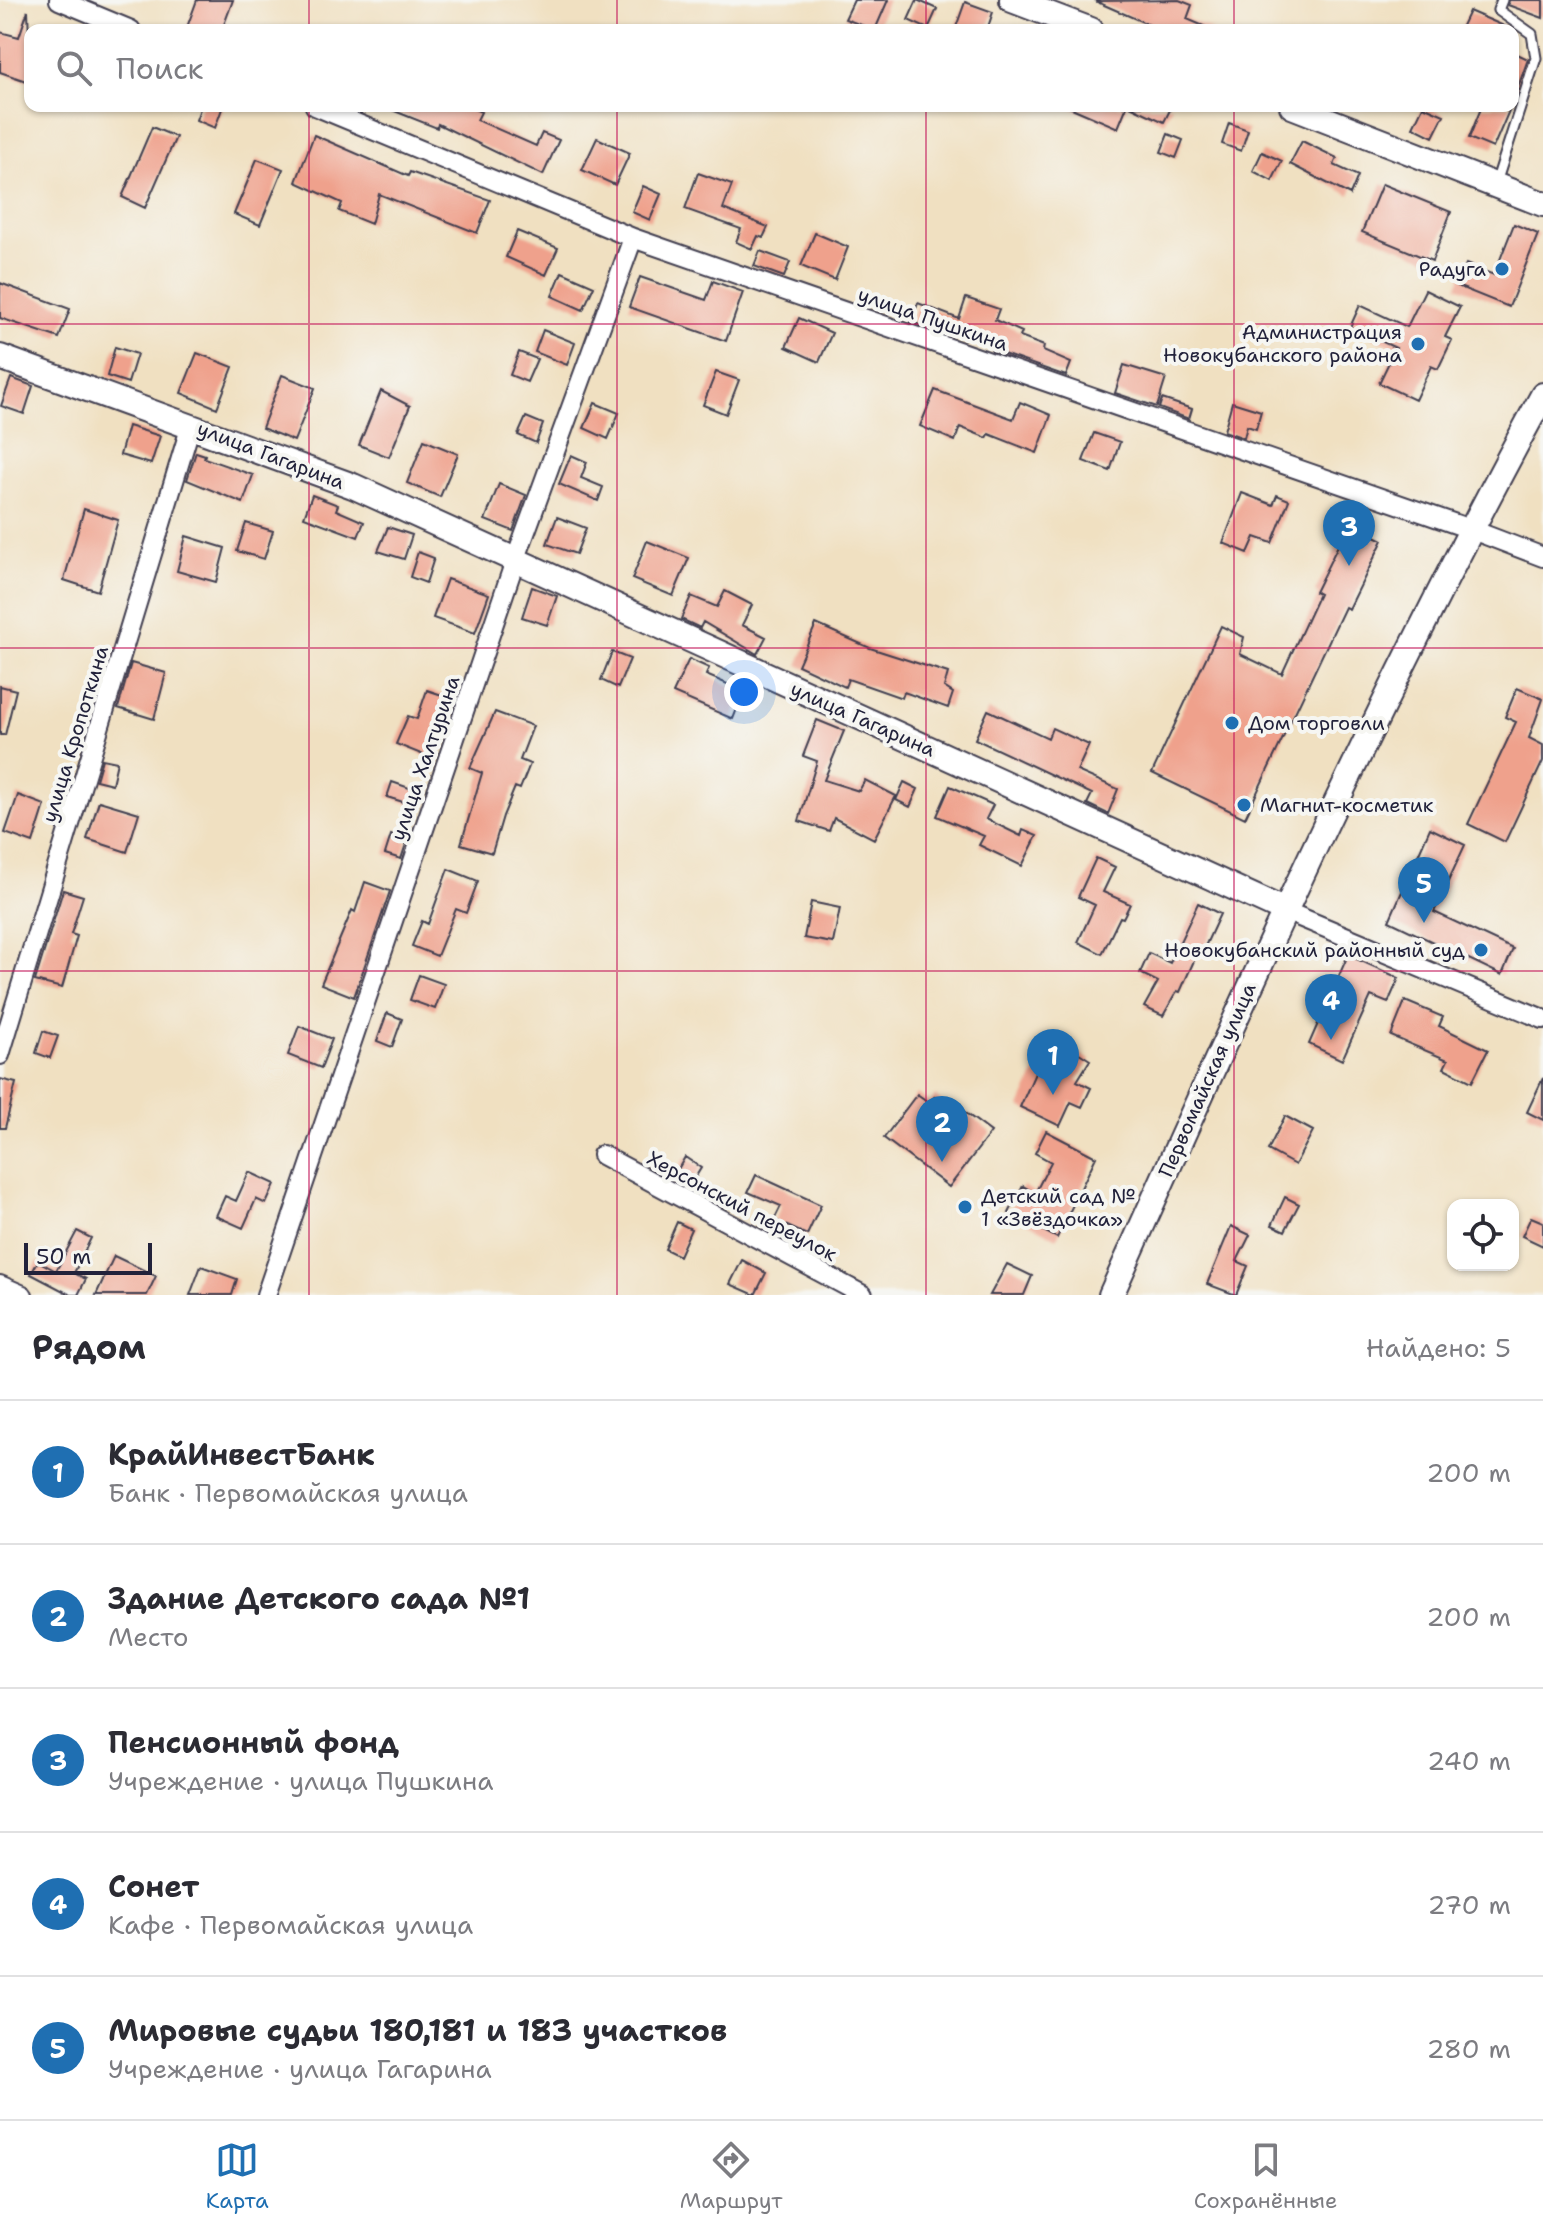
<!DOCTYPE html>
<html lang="ru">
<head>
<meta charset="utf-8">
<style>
  :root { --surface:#fff; --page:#f7f7f7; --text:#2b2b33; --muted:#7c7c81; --line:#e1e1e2; --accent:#1f6fb2 }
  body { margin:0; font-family:"Shantell Sans",sans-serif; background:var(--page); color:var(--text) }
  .controls { position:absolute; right:24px; bottom:24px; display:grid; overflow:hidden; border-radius:16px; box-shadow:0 2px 6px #0004 }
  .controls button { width:72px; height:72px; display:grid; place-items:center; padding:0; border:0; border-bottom:2px solid var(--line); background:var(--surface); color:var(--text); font:40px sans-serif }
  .scale { position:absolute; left:24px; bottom:20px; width:128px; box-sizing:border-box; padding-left:8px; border:4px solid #22223b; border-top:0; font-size:22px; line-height:28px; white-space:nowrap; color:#22223b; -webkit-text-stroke:6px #f6f6f2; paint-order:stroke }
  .you { position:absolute; left:744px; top:692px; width:28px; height:28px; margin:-20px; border:6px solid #fff; border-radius:50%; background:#1a73e8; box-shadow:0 0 0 12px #1a73e833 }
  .badge { display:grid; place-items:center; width:52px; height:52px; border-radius:50%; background:var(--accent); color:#fff; font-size:26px; font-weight:700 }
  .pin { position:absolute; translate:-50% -66px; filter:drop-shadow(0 2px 4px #0008) }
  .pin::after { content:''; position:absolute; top:42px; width:28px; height:24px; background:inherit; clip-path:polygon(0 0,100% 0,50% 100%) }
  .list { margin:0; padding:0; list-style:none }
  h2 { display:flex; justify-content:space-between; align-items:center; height:104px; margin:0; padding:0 32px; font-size:34px }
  h2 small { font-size:26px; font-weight:400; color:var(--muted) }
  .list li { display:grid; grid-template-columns:52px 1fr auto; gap:24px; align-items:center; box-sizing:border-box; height:144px; padding:0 32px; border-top:2px solid var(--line) }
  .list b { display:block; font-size:30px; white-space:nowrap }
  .list p { margin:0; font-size:26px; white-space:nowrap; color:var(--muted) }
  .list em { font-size:26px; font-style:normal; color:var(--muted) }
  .icon { flex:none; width:44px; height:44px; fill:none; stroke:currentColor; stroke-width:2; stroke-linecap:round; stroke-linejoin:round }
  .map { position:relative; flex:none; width:1543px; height:1295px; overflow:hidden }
  .search { position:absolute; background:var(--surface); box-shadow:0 2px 6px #0004; left:24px; right:24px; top:24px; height:88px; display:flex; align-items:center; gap:20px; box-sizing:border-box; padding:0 28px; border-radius:16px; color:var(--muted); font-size:30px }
  .sheet { height:824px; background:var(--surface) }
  nav { display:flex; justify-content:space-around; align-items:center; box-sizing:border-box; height:112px; border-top:2px solid var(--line); background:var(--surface); font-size:22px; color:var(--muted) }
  nav a { display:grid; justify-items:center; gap:4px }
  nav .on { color:var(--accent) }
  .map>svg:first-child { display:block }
  .building { fill:#efa18c }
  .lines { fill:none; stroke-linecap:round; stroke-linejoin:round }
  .lane-casing { stroke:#413e4f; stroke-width:13 }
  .street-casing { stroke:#413e4f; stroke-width:22 }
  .secondary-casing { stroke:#413e4f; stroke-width:28 }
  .lane { stroke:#fff; stroke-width:9 }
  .street { stroke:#fff; stroke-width:18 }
  .secondary { stroke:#fff; stroke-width:24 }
  .grid { fill:none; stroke:#c2185b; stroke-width:2; stroke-opacity:0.55 }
  .poi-dot { fill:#1f6fb2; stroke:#f6f6f2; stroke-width:3 }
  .labels { text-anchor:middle; stroke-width:8; stroke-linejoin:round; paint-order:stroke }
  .poi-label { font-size:20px; fill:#22223b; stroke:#f6f6f2; text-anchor:end }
  .street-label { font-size:20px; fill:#22223b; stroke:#f6f6f2 }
</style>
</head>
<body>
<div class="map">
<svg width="1543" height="1295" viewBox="0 0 1543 1295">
  <rect width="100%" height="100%" fill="#f6f6f2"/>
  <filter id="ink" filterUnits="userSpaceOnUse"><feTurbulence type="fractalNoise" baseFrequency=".0125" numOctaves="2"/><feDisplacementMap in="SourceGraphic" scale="16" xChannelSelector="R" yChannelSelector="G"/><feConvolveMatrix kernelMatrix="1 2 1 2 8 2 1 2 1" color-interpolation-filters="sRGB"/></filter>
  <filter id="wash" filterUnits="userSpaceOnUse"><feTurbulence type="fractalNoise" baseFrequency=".006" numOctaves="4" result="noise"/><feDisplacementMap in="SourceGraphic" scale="32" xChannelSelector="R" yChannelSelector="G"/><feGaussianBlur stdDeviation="1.8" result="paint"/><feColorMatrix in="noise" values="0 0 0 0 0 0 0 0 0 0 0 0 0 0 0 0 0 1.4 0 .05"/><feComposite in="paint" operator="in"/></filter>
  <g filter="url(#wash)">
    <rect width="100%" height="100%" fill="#f0e0c1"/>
    <g id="blocks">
      <!-- building -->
      <path class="building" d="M 197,0 L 233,0 L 222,30 L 186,30 Z
        M 854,0 L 888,0 L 875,30 L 845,19 Z
        M 917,0 L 937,9 L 928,29 L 908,20 Z
        M 1179,0 L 1192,5 L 1187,19 L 1213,30 L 1161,30 L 1095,1 Z
        M 1509,0 L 1543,0 L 1543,18 L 1508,5 Z
        M 965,2 L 993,12 L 987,30 L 955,30 Z
        M 28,10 L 30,68 L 26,81 L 0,72 L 0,32 L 19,37 Z
        M 1469,11 L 1511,29 L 1513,30 L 1460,30 Z
        M 1513,52 L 1528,59 L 1513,101 Z
        M 201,106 L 223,106 L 215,128 L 196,120 Z
        M 382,106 L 468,106 L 481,112 L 477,120 L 536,146 L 542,133 L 559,140 L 543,175 L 438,124 L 437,128 Z
        M 1067,106 L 1127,106 L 1118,128 Z
        M 1130,106 L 1172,106 L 1164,122 Z
        M 1423,106 L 1444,115 L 1433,137 L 1413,127 Z
        M 1482,106 L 1511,106 L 1493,148 L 1469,138 Z
        M 1229,123 L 1248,130 L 1241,151 L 1222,144 Z
        M 152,127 L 176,137 L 145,208 L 122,197 Z
        M 1168,134 L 1183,140 L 1176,158 L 1161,152 Z
        M 314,135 L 408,176 L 410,172 L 490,200 L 477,233 L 379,194 L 371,224 L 339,211 L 342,203 L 296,182 Z
        M 597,138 L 630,153 L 615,185 L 582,170 Z
        M 1302,141 L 1337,158 L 1334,165 L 1358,176 L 1350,195 L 1290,164 Z
        M 1262,152 L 1282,161 L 1272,181 L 1253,171 Z
        M 257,159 L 283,169 L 260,225 L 234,214 Z
        M 698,173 L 732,185 L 723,209 L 768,227 L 763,238 L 758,236 L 752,249 L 736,242 L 741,229 L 685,209 Z
        M 1382,184 L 1451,212 L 1432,261 L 1362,232 Z
        M 643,186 L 661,194 L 650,220 L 632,212 Z
        M 1514,224 L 1538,234 L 1509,307 L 1457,286 L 1466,264 L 1494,275 Z
        M 517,231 L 558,248 L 546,275 L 506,257 Z
        M 815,233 L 848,247 L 835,280 L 801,266 Z
        M 760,251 L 790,262 L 784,277 L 754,266 Z
        M 562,272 L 594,286 L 583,310 L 552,296 Z
        M 640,277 L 706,300 L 713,281 L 743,292 L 726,341 L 629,307 Z
        M 0,283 L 70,309 L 59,338 L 0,318 Z
        M 1425,290 L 1460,307 L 1445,337 L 1452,340 L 1438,369 L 1431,366 L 1415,400 L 1379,383 L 1396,348 L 1350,327 L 1360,305 L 1407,327 Z
        M 966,298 L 999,309 L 995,320 L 1022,332 L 1020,337 L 1044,346 L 1043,351 L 1071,363 L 1066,376 L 992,350 L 995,344 L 935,324 L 933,329 L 911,322 L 918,303 L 959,319 Z
        M 799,318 L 832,333 L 819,362 L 786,347 Z
        M 543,330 L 575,343 L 567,365 L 535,352 Z
        M 115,347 L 137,354 L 128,383 L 107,376 Z
        M 519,352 L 537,359 L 527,382 L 510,375 Z
        M 197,353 L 233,367 L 217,408 L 181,393 Z
        M 1124,365 L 1166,378 L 1157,407 L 1115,393 Z
        M 716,372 L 739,380 L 726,414 L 703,405 Z
        M 282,375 L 315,388 L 294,441 L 262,428 Z
        M 11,378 L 33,386 L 24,414 L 1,406 Z
        M 935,390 L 1013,419 L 1020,402 L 1051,415 L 1037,453 L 989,434 L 987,438 L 960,427 L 955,441 L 920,426 Z
        M 381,391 L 410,406 L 389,457 L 359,445 Z
        M 1162,399 L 1192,409 L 1189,419 L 1159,408 Z
        M 1232,402 L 1261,411 L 1256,429 L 1247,426 L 1244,438 L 1224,431 Z
        M 595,403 L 619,413 L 608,439 L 584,428 Z
        M 526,417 L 543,424 L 536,443 L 518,435 Z
        M 128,426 L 160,436 L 151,464 L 120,455 Z
        M 1094,433 L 1120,442 L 1110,471 L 1083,461 Z
        M 424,440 L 458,454 L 440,497 L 407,483 Z
        M 196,452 L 205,455 L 204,458 L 253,475 L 243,503 L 187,480 Z
        M 571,455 L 587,462 L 581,478 L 603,487 L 598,501 L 559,484 Z
        M 499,484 L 526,495 L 513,531 L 485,520 Z
        M 1242,493 L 1273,505 L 1277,495 L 1289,500 L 1272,543 L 1255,537 L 1248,553 L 1223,543 Z
        M 312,495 L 338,505 L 336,510 L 364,522 L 358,537 L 304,517 Z
        M 84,509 L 118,520 L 98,591 L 64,580 Z
        M 557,517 L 586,528 L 576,554 L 547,544 Z
        M 246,523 L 273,531 L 264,559 L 237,551 Z
        M 1349,523 L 1383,540 L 1349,609 L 1345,607 L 1245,818 L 1152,773 L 1221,626 L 1244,637 L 1240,654 L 1282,674 L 1319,594 L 1315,592 Z
        M 388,527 L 412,535 L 404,559 L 378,551 Z
        M 186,536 L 225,548 L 216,582 L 177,571 Z
        M 647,541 L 689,558 L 673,596 L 632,579 Z
        M 418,552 L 434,558 L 426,583 L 410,577 Z
        M 447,579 L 489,594 L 475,633 L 433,618 Z
        M 532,587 L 557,596 L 547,625 L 522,617 Z
        M 725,591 L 752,605 L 742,625 L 766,637 L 757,654 L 703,622 L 700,628 L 681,619 L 691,596 L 717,607 Z
        M 816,624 L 870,648 L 948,673 L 944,687 L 953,693 L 948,708 L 904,692 L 902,698 L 848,679 L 845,687 L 798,665 Z
        M 612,652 L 630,659 L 618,688 L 601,680 Z
        M 689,659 L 709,668 L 706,675 L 744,691 L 733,719 L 673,693 Z
        M 131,663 L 166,673 L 154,719 L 118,708 Z
        M 0,686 L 16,690 L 5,735 L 0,735 Z
        M 1517,688 L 1543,699 L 1529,738 L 1543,745 L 1543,761 L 1505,842 L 1468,824 L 1516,722 L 1505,717 Z
        M 427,690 L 445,696 L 435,727 L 443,730 L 431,758 L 396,744 L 408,716 L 417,719 Z
        M 988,710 L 1048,738 L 1052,728 L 1089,745 L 1077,771 L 1118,789 L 1108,814 L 1087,804 L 1092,794 L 975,739 Z
        M 495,712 L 533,726 L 520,760 L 530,764 L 520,789 L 515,787 L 503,816 L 492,853 L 461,844 L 482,773 L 470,768 Z
        M 817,720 L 844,731 L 824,780 L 859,791 L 865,780 L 896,796 L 874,839 L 834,818 L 829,831 L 799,821 L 817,761 L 803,756 Z
        M 102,759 L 117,762 L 112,784 L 96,780 Z
        M 392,782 L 421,792 L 416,806 L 387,797 Z
        M 904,782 L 918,789 L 910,807 L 896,800 Z
        M 950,786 L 993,805 L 986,819 L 1021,836 L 1023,830 L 1037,836 L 1022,866 L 979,845 L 984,836 L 937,816 Z
        M 18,795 L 45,805 L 33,843 L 5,833 Z
        M 99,801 L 139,813 L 127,852 L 87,839 Z
        M 1430,828 L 1465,845 L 1434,912 L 1513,949 L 1502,975 L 1389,921 Z
        M 391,835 L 407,841 L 401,859 L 385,854 Z
        M 1096,858 L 1115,867 L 1103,892 L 1130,904 L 1123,918 L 1120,917 L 1102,954 L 1078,942 L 1095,905 L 1078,897 Z
        M 448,869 L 478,881 L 466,913 L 456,909 L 437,956 L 412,946 L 422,921 L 428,924 Z
        M 365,882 L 390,891 L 354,997 L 321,984 L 352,910 L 355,912 Z
        M 63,890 L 83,896 L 71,934 L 77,936 L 62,988 L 35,981 Z
        M 811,902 L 840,908 L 833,943 L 804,938 Z
        M 1198,903 L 1220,914 L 1201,955 L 1197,954 L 1180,992 L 1177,991 L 1163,1016 L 1144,1007 L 1158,982 L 1140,973 L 1149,953 L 1170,963 Z
        M 1348,955 L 1399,978 L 1388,1003 L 1371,996 L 1342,1060 L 1309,1044 Z
        M 419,975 L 444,984 L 435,1009 L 410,1000 Z
        M 1405,1001 L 1443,1017 L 1439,1026 L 1488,1050 L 1472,1082 L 1444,1068 L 1448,1060 L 1391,1036 Z
        M 387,1013 L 402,1019 L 392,1047 L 377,1041 Z
        M 299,1026 L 332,1039 L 321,1068 L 288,1055 Z
        M 43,1031 L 58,1036 L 50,1058 L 36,1053 Z
        M 1065,1044 L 1090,1060 L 1077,1081 L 1091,1088 L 1082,1107 L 1071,1102 L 1060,1126 L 1020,1107 L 1039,1064 L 1049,1069 Z
        M 1543,1078 L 1543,1120 L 1527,1112 Z
        M 0,1079 L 16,1083 L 5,1128 L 0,1128 Z
        M 917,1094 L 930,1103 L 935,1096 L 956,1112 L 959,1108 L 991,1132 L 949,1187 L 884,1138 Z
        M 1285,1116 L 1313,1131 L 1295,1165 L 1268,1150 Z
        M 1046,1131 L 1096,1157 L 1057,1238 L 1009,1213 L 1023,1186 L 1035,1193 L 1051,1162 L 1035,1153 Z
        M 685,1157 L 701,1168 L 690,1186 L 674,1176 Z
        M 249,1172 L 275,1184 L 266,1204 L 256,1199 L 243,1228 L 216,1216 L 225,1196 L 236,1201 Z
        M 756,1175 L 821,1205 L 807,1235 L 774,1220 L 781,1206 L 748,1192 Z
        M 1285,1197 L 1299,1204 L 1285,1231 L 1272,1225 Z
        M 1531,1217 L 1543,1222 L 1543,1246 L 1522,1236 Z
        M 677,1222 L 691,1229 L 679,1256 L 665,1249 Z
        M 1231,1226 L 1250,1235 L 1237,1261 L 1248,1266 L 1236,1295 L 1207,1284 Z
        M 77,1231 L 91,1238 L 74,1273 L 86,1279 L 78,1295 L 71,1295 L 31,1274 L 38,1261 L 56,1271 Z
        M 114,1256 L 156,1276 L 147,1295 L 96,1295 Z
        M 742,1260 L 766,1273 L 755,1295 L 730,1284 Z
        M 1007,1264 L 1032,1276 L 1024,1295 L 990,1295 Z
        M 201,1266 L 237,1279 L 232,1295 L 190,1295 Z"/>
    </g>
  </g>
  <g filter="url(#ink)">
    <use href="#blocks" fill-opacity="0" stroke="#413e4f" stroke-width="2"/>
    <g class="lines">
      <defs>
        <path id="lane" d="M 1496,183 L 1536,58 L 1532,34 L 1498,10 L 1502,0"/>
        <path id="street" d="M 59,0 L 131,30
          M 315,106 L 633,238 L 1470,529 L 1543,557
          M 1283,910 L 1543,1019
          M 0,1055 L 191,425
          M 602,1155 L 863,1295
          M 0,1285 L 23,1295
          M 266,1295 L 515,561 L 633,238"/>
        <path id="secondary" d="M 1012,0 L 1091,30
          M 1292,106 L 1543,204
          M 0,357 L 353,486 L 1283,910
          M 1111,1295 C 1247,991 1383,688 1543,395"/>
      </defs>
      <!-- lane casing -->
      <use href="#lane" class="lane-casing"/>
      <!-- street casing -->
      <use href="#street" class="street-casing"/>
      <!-- secondary casing -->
      <use href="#secondary" class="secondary-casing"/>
      <!-- lane -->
      <use href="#lane" class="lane"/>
      <!-- street -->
      <use href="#street" class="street"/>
      <!-- secondary -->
      <use href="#secondary" class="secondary"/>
    </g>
  </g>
  <!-- grid -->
  <path class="grid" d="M 309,0 L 309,30M 617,0 L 617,30M 926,0 L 926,30M 1234,0 L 1234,30M 309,106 L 309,1295M 617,106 L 617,1295M 926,106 L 926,1295M 1234,106 L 1234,1295M 0,324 L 1543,324M 0,648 L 1543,648M 0,971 L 1543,971"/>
  <!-- markers -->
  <g class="poi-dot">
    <circle cx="1502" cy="269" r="8"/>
    <circle cx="1418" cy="344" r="8"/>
    <circle cx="1232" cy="723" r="8"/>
    <circle cx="1244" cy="805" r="8"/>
    <circle cx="1481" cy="950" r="8"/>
    <circle cx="965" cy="1207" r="8"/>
  </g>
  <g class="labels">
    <!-- poi labels -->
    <g class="poi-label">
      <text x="1486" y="276">Радуга</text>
      <text x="1402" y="339">Администрация<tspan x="1402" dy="23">Новокубанского района</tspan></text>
      <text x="1248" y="730" text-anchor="start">Дом торговли</text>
      <text x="1260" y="812" text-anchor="start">Магнит-косметик</text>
      <text x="1465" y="957">Новокубанский районный суд</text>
      <text x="981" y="1203" text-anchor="start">Детский сад №<tspan x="981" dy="23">1 «Звёздочка»</tspan></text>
    </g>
    <!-- street labels -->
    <g class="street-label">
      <text transform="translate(933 319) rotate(19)" y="7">улица Пушкина</text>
      <text transform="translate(271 455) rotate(21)" y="7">улица Гагарина</text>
      <text transform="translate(863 719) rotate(24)" y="7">улица Гагарина</text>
      <text transform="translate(75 734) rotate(-73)" y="7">улица Кропоткина</text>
      <text transform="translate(425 758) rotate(-71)" y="7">улица Халтурина</text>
      <text transform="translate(1207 1080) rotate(-66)" y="7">Первомайская улица</text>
      <text transform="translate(742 1206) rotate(28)" y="7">Херсонский переулок</text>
    </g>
  </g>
</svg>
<div class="controls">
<button><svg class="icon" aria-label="locate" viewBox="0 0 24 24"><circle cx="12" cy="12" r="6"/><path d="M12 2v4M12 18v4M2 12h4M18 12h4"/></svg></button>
</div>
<div class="scale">50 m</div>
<div class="you"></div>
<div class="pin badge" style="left:1053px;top:1095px">1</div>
<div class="pin badge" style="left:942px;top:1162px">2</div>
<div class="pin badge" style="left:1349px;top:566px">3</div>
<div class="pin badge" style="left:1331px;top:1040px">4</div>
<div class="pin badge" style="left:1424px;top:923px">5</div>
<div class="search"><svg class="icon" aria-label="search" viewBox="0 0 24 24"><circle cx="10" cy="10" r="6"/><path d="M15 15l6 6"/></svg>Поиск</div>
</div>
<section class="sheet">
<h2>Рядом<small>Найдено: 5</small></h2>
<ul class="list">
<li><span class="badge">1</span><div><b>КрайИнвестБанк</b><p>Банк · Первомайская улица</p></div><em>200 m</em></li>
<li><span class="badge">2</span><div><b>Здание Детского сада №1</b><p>Место</p></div><em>200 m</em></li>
<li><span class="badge">3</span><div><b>Пенсионный фонд</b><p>Учреждение · улица Пушкина</p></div><em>240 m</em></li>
<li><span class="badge">4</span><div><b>Сонет</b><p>Кафе · Первомайская улица</p></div><em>270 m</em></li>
<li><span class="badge">5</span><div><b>Мировые судьи 180,181 и 183 участков</b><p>Учреждение · улица Гагарина</p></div><em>280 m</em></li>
</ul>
</section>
<nav>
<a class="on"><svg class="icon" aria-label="map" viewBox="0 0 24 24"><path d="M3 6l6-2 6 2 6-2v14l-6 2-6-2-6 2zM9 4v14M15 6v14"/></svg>Карта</a>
<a><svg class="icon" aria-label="directions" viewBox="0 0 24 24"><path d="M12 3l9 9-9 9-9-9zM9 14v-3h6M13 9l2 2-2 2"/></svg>Маршрут</a>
<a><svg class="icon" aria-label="saved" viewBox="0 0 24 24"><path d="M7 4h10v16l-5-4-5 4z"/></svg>Сохранённые</a>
</nav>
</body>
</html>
